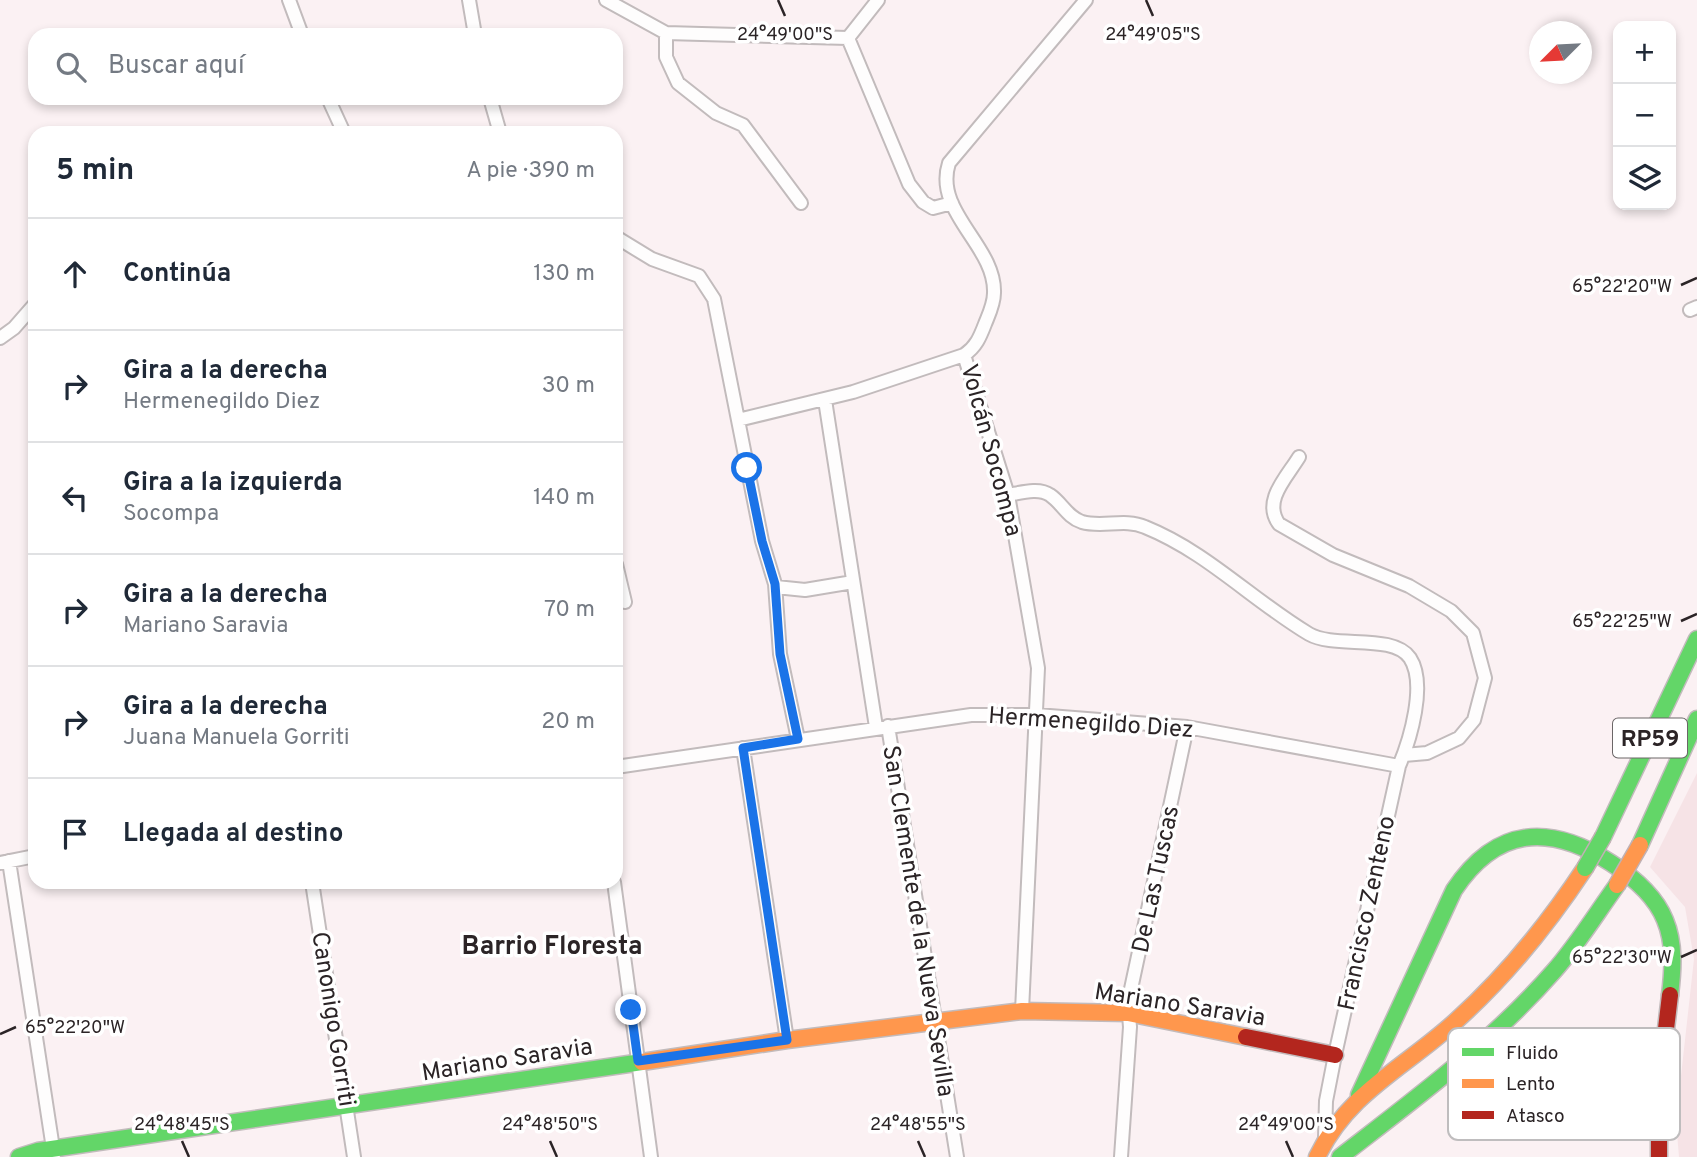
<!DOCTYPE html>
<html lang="es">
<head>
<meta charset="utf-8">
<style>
  :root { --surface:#fff; --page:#f2f2f3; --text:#1f2937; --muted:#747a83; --line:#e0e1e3 }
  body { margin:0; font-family:Overpass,sans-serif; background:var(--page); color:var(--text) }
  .controls { position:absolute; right:21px; top:21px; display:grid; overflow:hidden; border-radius:14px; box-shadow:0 4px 10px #0003 }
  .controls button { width:63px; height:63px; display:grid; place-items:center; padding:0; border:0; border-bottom:2px solid var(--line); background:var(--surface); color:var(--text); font:35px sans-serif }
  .compass { position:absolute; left:1529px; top:21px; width:63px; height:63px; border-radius:50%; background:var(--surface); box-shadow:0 4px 10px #0003; rotate:246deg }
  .stop { position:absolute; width:21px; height:21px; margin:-16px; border:5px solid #1a73e8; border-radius:50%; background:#fff }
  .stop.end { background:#1a73e8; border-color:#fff; box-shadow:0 2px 7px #0008 }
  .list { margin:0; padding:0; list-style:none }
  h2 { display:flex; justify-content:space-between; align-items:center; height:91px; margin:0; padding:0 28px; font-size:30px }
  h2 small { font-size:23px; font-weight:400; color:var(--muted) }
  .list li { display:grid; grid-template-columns:46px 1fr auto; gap:21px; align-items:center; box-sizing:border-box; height:112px; padding:0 28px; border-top:2px solid var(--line) }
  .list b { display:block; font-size:26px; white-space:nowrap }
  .list p { margin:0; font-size:23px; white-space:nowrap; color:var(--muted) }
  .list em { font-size:23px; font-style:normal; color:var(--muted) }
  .icon { flex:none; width:38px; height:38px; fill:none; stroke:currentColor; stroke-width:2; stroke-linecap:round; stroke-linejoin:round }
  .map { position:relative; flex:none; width:1697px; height:1157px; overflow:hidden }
  .search { position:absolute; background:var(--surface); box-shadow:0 4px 10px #0003; left:28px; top:28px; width:595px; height:77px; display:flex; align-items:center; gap:18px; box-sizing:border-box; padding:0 24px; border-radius:21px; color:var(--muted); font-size:26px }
  .panel { position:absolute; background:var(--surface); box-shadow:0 4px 10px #0003; left:28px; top:126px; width:595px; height:763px; border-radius:21px }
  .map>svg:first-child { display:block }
  .built { fill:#f6e3e6 }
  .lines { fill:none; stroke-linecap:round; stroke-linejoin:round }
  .street-casing { stroke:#c2bbbc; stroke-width:16 }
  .fast-casing { stroke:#c2bbbc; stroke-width:19 }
  .slow-casing { stroke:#c2bbbc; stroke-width:19 }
  .jam-casing { stroke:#c2bbbc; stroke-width:19 }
  .street { stroke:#fefdfd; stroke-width:12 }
  .fast { stroke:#63d668; stroke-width:16 }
  .slow { stroke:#ff974d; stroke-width:16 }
  .jam { stroke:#b3261e; stroke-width:16 }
  .fast-bridge-casing { stroke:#c1b1b4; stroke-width:19; stroke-linecap:butt }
  .slow-bridge-casing { stroke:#c1b1b4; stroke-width:19; stroke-linecap:butt }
  .fast-bridge { stroke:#63d668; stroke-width:16 }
  .slow-bridge { stroke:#ff974d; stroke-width:16 }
  .route { stroke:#1a73e8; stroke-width:9 }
  .ticks { fill:none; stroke:#2b2426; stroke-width:2.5 }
  .labels { text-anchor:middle; stroke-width:7; stroke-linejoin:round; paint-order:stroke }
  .shield { fill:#fff; stroke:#6b6667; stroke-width:2 }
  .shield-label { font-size:23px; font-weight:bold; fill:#2b2426 }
  .street-label { font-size:24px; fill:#2b2426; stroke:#fff }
  .neighbourhood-label { font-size:26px; font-weight:bold; fill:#2b2426; stroke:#fff }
  .key { fill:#fff; stroke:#bfbdbe; stroke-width:2 }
  .key-label { font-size:19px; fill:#2b2426 }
  .ticks-label { font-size:18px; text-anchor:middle; fill:#2b2426; stroke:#fff; stroke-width:7; stroke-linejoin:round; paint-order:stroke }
</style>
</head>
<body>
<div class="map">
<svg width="1697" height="1157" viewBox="0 0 1697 1157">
  <rect width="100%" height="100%" fill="#fbf1f3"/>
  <!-- built -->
  <path class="built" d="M 1697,773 L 1697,1157 L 1679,1157 L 1676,1121 L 1694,959 L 1685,907 L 1650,867 Z"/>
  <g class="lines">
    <defs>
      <path id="street" d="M 289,0 L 302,35
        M 469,0 L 475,35
        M 606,0 L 666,33 L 848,38 L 909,184 L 923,202 L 933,208 L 952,203
        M 666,33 L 666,57 L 678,83 L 716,113 L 743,125 L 801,203
        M 848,38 L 878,0
        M 328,98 L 344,133
        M 490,98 L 500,133
        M 616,237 L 652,259 L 699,276 L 714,299 L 762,541 L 775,584 L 780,654 L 798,739
        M 1690,310 L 1697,307
        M 0,338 L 14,328 L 35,304
        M 825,400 L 876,727
        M 738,420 L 853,392 L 964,355
        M 1299,457 C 1287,477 1262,501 1279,524 L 1333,555 L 1409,586 L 1451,611 L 1473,633 L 1485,678 L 1474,720 L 1459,738 L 1427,753 L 1404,755
        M 1008,495 C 1020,493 1039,487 1050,495 C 1062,503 1067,517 1082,522 C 1102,528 1125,518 1145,527 C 1207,552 1252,600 1309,634 C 1335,649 1393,633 1410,658 C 1427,684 1410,740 1399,766 L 1335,1055 L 1326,1101 L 1325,1138
        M 616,564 L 625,602
        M 776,587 L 805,590 L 853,582
        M 888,726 L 957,1157
        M 743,748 L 787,1040
        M 616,767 L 971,715 L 1037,715 L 1187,727 L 1399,766
        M 9,861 L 54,1155
        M 0,863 L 35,856
        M 312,882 L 354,1157
        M 614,882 L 651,1157
        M 1022,1011 L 1038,668 L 1008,495 L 964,355 C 976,347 980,337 985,324 C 989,314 994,304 994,293 C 996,246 933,212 949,163 L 1086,0
        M 1121,1157 L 1130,1027 L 1128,1003 L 1187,727"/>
      <path id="fast" d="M 1603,837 L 1697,639
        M 1640,845 L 1697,719
        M 1359,1095 L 1454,890 C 1496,827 1549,823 1611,863 C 1633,877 1655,895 1665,920 C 1675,944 1673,970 1670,995
        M 19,1157 L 38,1151 L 642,1062
        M 1340,1157 C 1415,1099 1491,1043 1554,971 C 1577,945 1596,914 1617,885"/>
      <path id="slow" d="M 642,1062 L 787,1040 L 1022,1011 L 1128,1013 L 1246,1037
        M 1317,1157 C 1348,1092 1406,1067 1457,1020 C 1507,975 1548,924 1585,868"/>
      <path id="jam" d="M 1246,1037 L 1335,1055
        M 1659,1157 L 1659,1088 L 1670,995"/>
    </defs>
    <!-- street casing -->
    <use href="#street" class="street-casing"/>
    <!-- fast casing -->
    <use href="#fast" class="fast-casing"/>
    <!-- slow casing -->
    <use href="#slow" class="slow-casing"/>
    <!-- jam casing -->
    <use href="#jam" class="jam-casing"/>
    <!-- street -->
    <use href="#street" class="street"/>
    <!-- fast -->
    <use href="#fast" class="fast"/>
    <!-- slow -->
    <use href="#slow" class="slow"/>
    <!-- jam -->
    <use href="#jam" class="jam"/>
    <defs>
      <path id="fast-bridge" d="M 1585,868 L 1603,837"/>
      <path id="slow-bridge" d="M 1617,885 L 1640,845"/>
    </defs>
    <!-- fast-bridge casing -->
    <use href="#fast-bridge" class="fast-bridge-casing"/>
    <!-- slow-bridge casing -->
    <use href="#slow-bridge" class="slow-bridge-casing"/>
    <!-- fast-bridge -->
    <use href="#fast-bridge" class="fast-bridge"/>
    <!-- slow-bridge -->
    <use href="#slow-bridge" class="slow-bridge"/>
  </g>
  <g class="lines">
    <!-- route -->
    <path class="route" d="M 631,1010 L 638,1061 L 787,1040 L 743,748 L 798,739 L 780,654 L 775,584 L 762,541 L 747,468"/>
  </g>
  <!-- ticks -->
  <path class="ticks" d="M 778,0 L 785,16M 1146,0 L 1153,16M 1681,285 L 1697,278M 1681,621 L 1697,614M 1681,957 L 1697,950M 0,1034 L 16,1027M 182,1141 L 189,1157M 550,1141 L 557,1157M 918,1141 L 925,1157M 1286,1141 L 1293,1157"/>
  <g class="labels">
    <!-- shield labels -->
    <rect class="shield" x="1613" y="718.5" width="74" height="39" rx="5"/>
    <g class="shield-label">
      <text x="1650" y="746">RP59</text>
    </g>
    <!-- street labels -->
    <g class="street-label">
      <text transform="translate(992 450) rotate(75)" y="8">Volcán Socompa</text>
      <text transform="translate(1091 722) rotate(4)" y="8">Hermenegildo Diez</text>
      <text transform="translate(1155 879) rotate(-78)" y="8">De Las Tuscas</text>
      <text transform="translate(1366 913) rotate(-78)" y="8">Francisco Zenteno</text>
      <text transform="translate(919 921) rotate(81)" y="8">San Clemente de la Nueva Sevilla</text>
      <text transform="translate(1180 1004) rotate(9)" y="8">Mariano Saravia</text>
      <text transform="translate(334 1019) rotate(81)" y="8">Canonigo Gorriti</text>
      <text transform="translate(507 1059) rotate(-9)" y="8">Mariano Saravia</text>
    </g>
    <!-- neighbourhood labels -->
    <g class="neighbourhood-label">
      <text x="552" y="954">Barrio Floresta</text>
    </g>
  </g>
  <!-- legend -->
  <rect x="1448" y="1028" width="232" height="112" rx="10" class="key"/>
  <rect x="1462" y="1048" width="32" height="8" fill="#63d668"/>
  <rect x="1462" y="1079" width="32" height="9" fill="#ff974d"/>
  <rect x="1462" y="1111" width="32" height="8" fill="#b3261e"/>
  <g class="key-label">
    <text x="1506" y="1059">Fluido</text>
    <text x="1506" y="1090">Lento</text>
    <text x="1506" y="1122">Atasco</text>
  </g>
  <g class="ticks-label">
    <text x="785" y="40">24°49'00"S</text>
    <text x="1153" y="40">24°49'05"S</text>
    <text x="1622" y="292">65°22'20"W</text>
    <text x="1622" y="627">65°22'25"W</text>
    <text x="1622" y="963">65°22'30"W</text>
    <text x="75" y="1033">65°22'20"W</text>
    <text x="182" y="1130">24°48'45"S</text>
    <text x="550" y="1130">24°48'50"S</text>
    <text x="918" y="1130">24°48'55"S</text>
    <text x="1286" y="1130">24°49'00"S</text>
  </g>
</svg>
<div class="controls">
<button>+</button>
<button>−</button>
<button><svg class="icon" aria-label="layers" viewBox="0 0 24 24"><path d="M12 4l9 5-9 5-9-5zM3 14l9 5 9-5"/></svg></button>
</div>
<svg class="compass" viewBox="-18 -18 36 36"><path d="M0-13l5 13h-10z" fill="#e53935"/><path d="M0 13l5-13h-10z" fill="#747a83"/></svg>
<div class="stop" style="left:747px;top:468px"></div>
<div class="stop end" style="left:631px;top:1010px"></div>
<div class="search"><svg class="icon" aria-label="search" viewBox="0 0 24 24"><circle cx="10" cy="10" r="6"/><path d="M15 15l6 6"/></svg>Buscar aquí</div>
<section class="panel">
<h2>5 min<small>A pie · 390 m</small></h2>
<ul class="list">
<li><svg class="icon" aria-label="ahead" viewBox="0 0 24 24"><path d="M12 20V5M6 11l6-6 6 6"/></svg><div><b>Continúa</b></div><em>130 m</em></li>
<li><svg class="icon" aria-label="right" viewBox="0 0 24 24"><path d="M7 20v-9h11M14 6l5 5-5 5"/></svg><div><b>Gira a la derecha</b><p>Hermenegildo Diez</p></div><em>30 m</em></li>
<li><svg class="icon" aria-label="left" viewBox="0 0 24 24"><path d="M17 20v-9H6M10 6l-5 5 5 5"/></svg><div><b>Gira a la izquierda</b><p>Socompa</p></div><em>140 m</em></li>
<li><svg class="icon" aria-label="right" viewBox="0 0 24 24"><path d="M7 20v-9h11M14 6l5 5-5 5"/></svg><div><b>Gira a la derecha</b><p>Mariano Saravia</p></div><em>70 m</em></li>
<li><svg class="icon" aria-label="right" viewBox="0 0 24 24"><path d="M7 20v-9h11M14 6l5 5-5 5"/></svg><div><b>Gira a la derecha</b><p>Juana Manuela Gorriti</p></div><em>20 m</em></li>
<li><svg class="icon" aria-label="arrive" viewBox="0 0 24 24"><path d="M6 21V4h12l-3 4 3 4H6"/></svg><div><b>Llegada al destino</b></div></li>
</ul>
</section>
</div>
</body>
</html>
